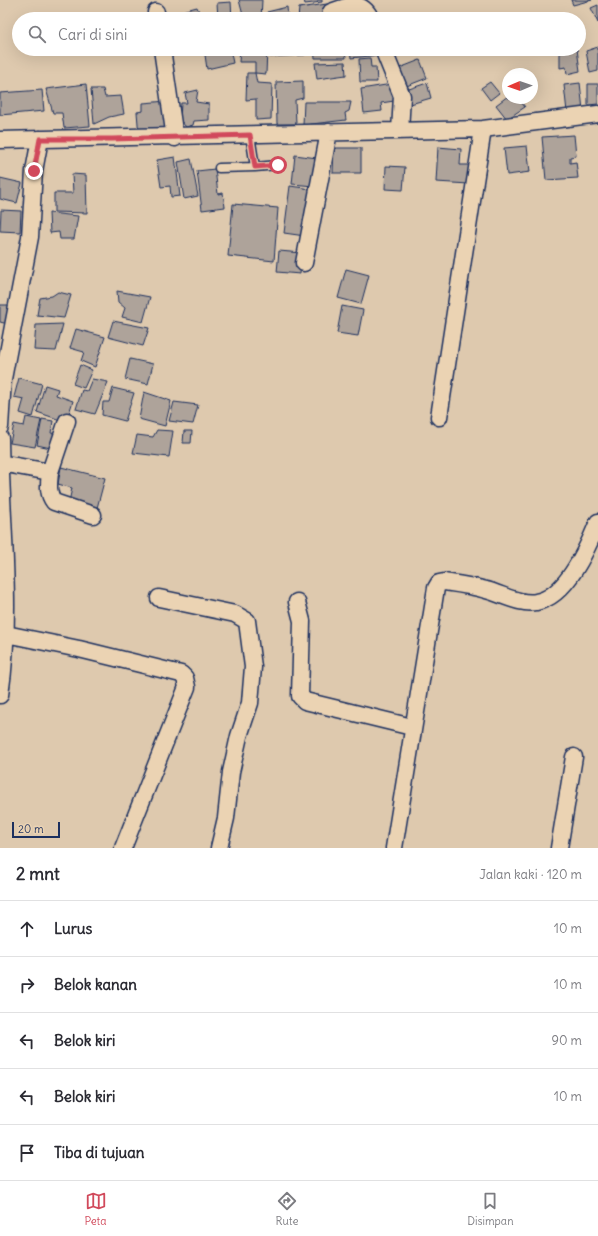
<!DOCTYPE html>
<html lang="id">
<head>
<meta charset="utf-8">
<style>
  :root { --surface:#fff; --page:#f2f2f3; --text:#2b2b33; --muted:#7c7c81; --line:#e1e1e2; --accent:#d1495b }
  body { margin:0; font-family:Delius,sans-serif; background:var(--page); color:var(--text) }
  .compass { position:absolute; left:502px; top:68px; width:36px; height:36px; border-radius:50%; background:var(--surface); box-shadow:0 4px 16px #0002; rotate:268deg }
  .scale { position:absolute; left:12px; bottom:10px; width:48px; box-sizing:border-box; padding-left:4px; border:2px solid #1b2f5e; border-top:0; font-size:11px; line-height:14px; white-space:nowrap; color:#1b2f5e; -webkit-text-stroke:3px #ebd3b3; paint-order:stroke }
  .stop { position:absolute; width:12px; height:12px; margin:-9px; border:3px solid #d1495b; border-radius:50%; background:#fff }
  .stop.end { background:#d1495b; border-color:#fff; box-shadow:0 1px 4px #0008 }
  .list { margin:0; padding:0; list-style:none }
  h2 { display:flex; justify-content:space-between; align-items:center; height:52px; margin:0; padding:0 16px; font-size:17px }
  h2 small { font-size:13px; font-weight:400; color:var(--muted) }
  .list li { display:grid; grid-template-columns:26px 1fr auto; gap:12px; align-items:center; box-sizing:border-box; height:56px; padding:0 16px; border-top:1px solid var(--line) }
  .list b { display:block; font-size:15px; white-space:nowrap }
  .list em { font-size:13px; font-style:normal; color:var(--muted) }
  .icon { flex:none; width:22px; height:22px; fill:none; stroke:currentColor; stroke-width:2; stroke-linecap:round; stroke-linejoin:round }
  .map { position:relative; flex:none; width:598px; height:848px; overflow:hidden }
  .search { position:absolute; background:var(--surface); box-shadow:0 4px 16px #0002; left:12px; right:12px; top:12px; height:44px; display:flex; align-items:center; gap:10px; box-sizing:border-box; padding:0 14px; border-radius:22px; color:var(--muted); font-size:15px }
  .sheet { height:332px; background:var(--surface) }
  nav { display:flex; justify-content:space-around; align-items:center; box-sizing:border-box; height:56px; border-top:1px solid var(--line); background:var(--surface); font-size:11px; color:var(--muted) }
  nav a { display:grid; justify-items:center; gap:2px }
  nav .on { color:var(--accent) }
  .map>svg:first-child { display:block }
  .building { fill:#aea39a; stroke:#1b2f5e }
  .lines { fill:none; stroke-linecap:round; stroke-linejoin:round }
  .lane-casing { stroke:#1b2f5e; stroke-width:11 }
  .street-casing { stroke:#1b2f5e; stroke-width:19 }
  .lane { stroke:#ebd3b3; stroke-width:8 }
  .street { stroke:#ebd3b3; stroke-width:16 }
  .route { stroke:#d1495b; stroke-width:5 }
</style>
</head>
<body>
<div class="map">
<svg width="598" height="848" viewBox="0 0 598 848">
  <rect width="100%" height="100%" fill="#dec9ae"/>
  <filter id="ink" filterUnits="userSpaceOnUse"><feTurbulence type="fractalNoise" baseFrequency=".025" numOctaves="2"/><feDisplacementMap in="SourceGraphic" scale="8" xChannelSelector="R" yChannelSelector="G"/><feConvolveMatrix kernelMatrix="1 2 1 2 8 2 1 2 1" color-interpolation-filters="sRGB"/></filter>
  <g filter="url(#ink)">
    <!-- building -->
    <path class="building" d="M 239,0 L 262,0 L 261,19 L 244,19 Z
      M 304,0 L 322,0 L 322,2 L 305,4 Z
      M 571,0 L 592,0 L 573,5 Z
      M 231,2 L 232,19 L 218,19 L 217,3 Z
      M 327,4 L 327,19 L 298,19 L 299,8 Z
      M 598,5 L 598,23 L 591,8 Z
      M 197,7 L 202,19 L 167,19 L 167,15 Z
      M 287,7 L 288,19 L 267,19 L 267,12 Z
      M 598,47 L 598,71 L 590,73 L 586,51 Z
      M 220,49 L 230,49 L 233,63 L 207,69 L 205,55 Z
      M 240,49 L 267,49 L 266,74 L 255,73 L 255,62 L 239,62 Z
      M 270,49 L 305,49 L 305,55 L 270,57 Z
      M 314,49 L 345,49 L 346,58 L 315,58 Z
      M 350,49 L 378,49 L 379,55 L 351,58 Z
      M 577,49 L 580,71 L 567,74 L 566,67 L 560,68 L 560,52 Z
      M 370,58 L 371,67 L 376,67 L 377,82 L 360,82 L 359,59 Z
      M 420,60 L 427,78 L 404,87 L 397,69 Z
      M 345,62 L 346,75 L 317,79 L 315,63 Z
      M 247,73 L 255,73 L 257,83 L 272,84 L 271,119 L 256,120 L 256,99 L 246,100 Z
      M 303,81 L 303,98 L 295,100 L 296,124 L 277,124 L 276,82 Z
      M 490,82 L 499,93 L 490,100 L 481,88 Z
      M 427,83 L 431,98 L 407,105 L 403,91 Z
      M 580,83 L 583,110 L 567,112 L 564,85 Z
      M 86,84 L 90,126 L 64,128 L 62,113 L 53,113 L 46,89 Z
      M 392,84 L 394,101 L 381,103 L 382,111 L 364,113 L 361,89 Z
      M 588,84 L 598,84 L 598,104 L 588,105 Z
      M 91,89 L 103,89 L 105,97 L 121,96 L 124,114 L 109,117 L 94,124 Z
      M 42,90 L 44,111 L 0,115 L 0,93 Z
      M 198,90 L 196,102 L 209,104 L 209,120 L 194,121 L 193,125 L 186,127 L 180,120 L 181,103 L 187,103 L 185,93 Z
      M 508,96 L 508,98 L 518,98 L 525,107 L 507,119 L 496,105 Z
      M 167,101 L 170,133 L 139,136 L 137,112 L 143,111 L 143,103 Z
      M 304,102 L 351,102 L 349,111 L 345,113 L 346,120 L 303,125 Z
      M 574,135 L 576,156 L 570,157 L 570,163 L 576,162 L 578,178 L 546,180 L 542,137 Z
      M 527,146 L 530,172 L 507,175 L 504,148 Z
      M 438,147 L 461,149 L 460,165 L 470,165 L 469,184 L 436,182 Z
      M 334,148 L 361,148 L 361,173 L 333,173 Z
      M 295,155 L 317,158 L 314,186 L 292,184 Z
      M 175,157 L 180,196 L 171,197 L 170,186 L 161,187 L 157,160 Z
      M 191,159 L 198,196 L 184,199 L 178,162 Z
      M 386,166 L 405,167 L 403,190 L 385,189 Z
      M 215,169 L 218,194 L 223,193 L 225,207 L 202,210 L 197,171 Z
      M 72,174 L 86,175 L 87,213 L 54,212 L 54,193 L 73,193 Z
      M 0,178 L 22,183 L 17,203 L 0,199 Z
      M 290,186 L 311,189 L 305,236 L 284,233 Z
      M 233,204 L 278,208 L 274,261 L 228,256 Z
      M 1,210 L 21,211 L 20,232 L 0,231 Z
      M 49,213 L 78,216 L 74,239 L 60,239 L 59,232 L 50,233 Z
      M 279,251 L 302,253 L 300,274 L 277,272 Z
      M 346,269 L 369,275 L 361,304 L 338,298 Z
      M 117,291 L 150,297 L 143,322 L 122,317 L 125,308 L 118,302 Z
      M 58,292 L 71,295 L 64,318 L 37,315 L 40,298 L 52,296 Z
      M 0,305 L 14,305 L 8,324 L 0,322 Z
      M 342,306 L 363,310 L 358,336 L 337,333 Z
      M 113,321 L 149,328 L 143,346 L 108,337 Z
      M 63,324 L 56,351 L 34,350 L 36,325 Z
      M 76,329 L 105,337 L 95,367 L 81,361 L 84,352 L 70,348 Z
      M 130,359 L 153,364 L 148,384 L 125,379 Z
      M 80,365 L 92,370 L 84,388 L 73,384 Z
      M 19,378 L 42,384 L 33,417 L 20,413 L 24,399 L 14,397 Z
      M 92,379 L 108,382 L 95,414 L 76,409 L 82,390 L 87,391 Z
      M 45,385 L 58,389 L 56,395 L 73,401 L 66,422 L 37,412 Z
      M 113,388 L 134,393 L 125,421 L 102,415 L 103,402 L 109,402 Z
      M 144,392 L 171,401 L 165,426 L 139,419 Z
      M 174,402 L 198,405 L 193,424 L 169,421 Z
      M 26,417 L 41,420 L 35,447 L 10,443 L 14,424 L 24,426 Z
      M 42,419 L 53,421 L 51,433 L 58,434 L 55,449 L 37,445 Z
      M 157,430 L 173,431 L 169,457 L 133,453 L 137,435 L 153,437 Z
      M 184,431 L 192,431 L 191,443 L 183,443 Z
      M 61,467 L 105,478 L 97,508 L 69,502 L 72,488 L 58,484 Z"/>
    <g class="lines">
      <defs>
        <path id="lane" d="M 255,167 L 278,165
          M 219,168 L 255,167 L 250,135"/>
        <path id="street" d="M 156,12 L 157,19
          M 331,12 C 350,5 362,0 371,19
          M 162,49 L 175,138
          M 383,49 L 402,96 L 400,131
          M 0,140 L 483,129 L 598,114
          M 304,263 L 329,132
          M 439,417 L 483,129
          M 0,427 L 3,379 L 30,237 L 34,171 L 40,139
          M 0,438 C 1,524 13,610 0,695
          M 0,463 L 50,472 C 49,483 47,493 54,502 L 93,515
          M 50,472 L 67,421
          M 159,598 L 235,614 L 247,621 L 253,667 L 250,703 L 239,736 L 231,772 L 226,818 L 219,848
          M 297,602 L 302,621 L 300,696 L 305,701 L 412,727
          M 6,634 L 79,649 L 181,674 L 185,678 L 187,687 L 123,848
          M 394,848 L 436,588 L 439,583 L 444,582 C 458,584 473,586 486,590 C 502,594 520,605 536,602 C 567,597 588,547 598,522
          M 559,848 L 574,757"/>
      </defs>
      <!-- lane casing -->
      <use href="#lane" class="lane-casing"/>
      <!-- street casing -->
      <use href="#street" class="street-casing"/>
      <!-- lane -->
      <use href="#lane" class="lane"/>
      <!-- street -->
      <use href="#street" class="street"/>
    </g>
  </g>
  <g class="lines" filter="url(#ink)">
    <!-- route -->
    <path class="route" d="M 34,171 L 40,139 L 112,139 L 250,135 L 255,167 L 278,165"/>
  </g>
</svg>
<svg class="compass" viewBox="-18 -18 36 36"><path d="M0-13l5 13h-10z" fill="#e53935"/><path d="M0 13l5-13h-10z" fill="#7c7c81"/></svg>
<div class="scale">20 m</div>
<div class="stop" style="left:278px;top:165px"></div>
<div class="stop end" style="left:34px;top:171px"></div>
<div class="search"><svg class="icon" aria-label="search" viewBox="0 0 24 24"><circle cx="10" cy="10" r="6"/><path d="M15 15l6 6"/></svg>Cari di sini</div>
</div>
<section class="sheet">
<h2>2 mnt<small>Jalan kaki · 120 m</small></h2>
<ul class="list">
<li><svg class="icon" aria-label="ahead" viewBox="0 0 24 24"><path d="M12 20V5M6 11l6-6 6 6"/></svg><div><b>Lurus</b></div><em>10 m</em></li>
<li><svg class="icon" aria-label="right" viewBox="0 0 24 24"><path d="M7 20v-9h11M14 6l5 5-5 5"/></svg><div><b>Belok kanan</b></div><em>10 m</em></li>
<li><svg class="icon" aria-label="left" viewBox="0 0 24 24"><path d="M17 20v-9H6M10 6l-5 5 5 5"/></svg><div><b>Belok kiri</b></div><em>90 m</em></li>
<li><svg class="icon" aria-label="left" viewBox="0 0 24 24"><path d="M17 20v-9H6M10 6l-5 5 5 5"/></svg><div><b>Belok kiri</b></div><em>10 m</em></li>
<li><svg class="icon" aria-label="arrive" viewBox="0 0 24 24"><path d="M6 21V4h12l-3 4 3 4H6"/></svg><div><b>Tiba di tujuan</b></div></li>
</ul>
</section>
<nav>
<a class="on"><svg class="icon" aria-label="map" viewBox="0 0 24 24"><path d="M3 6l6-2 6 2 6-2v14l-6 2-6-2-6 2zM9 4v14M15 6v14"/></svg>Peta</a>
<a><svg class="icon" aria-label="directions" viewBox="0 0 24 24"><path d="M12 3l9 9-9 9-9-9zM9 14v-3h6M13 9l2 2-2 2"/></svg>Rute</a>
<a><svg class="icon" aria-label="saved" viewBox="0 0 24 24"><path d="M7 4h10v16l-5-4-5 4z"/></svg>Disimpan</a>
</nav>
</body>
</html>
